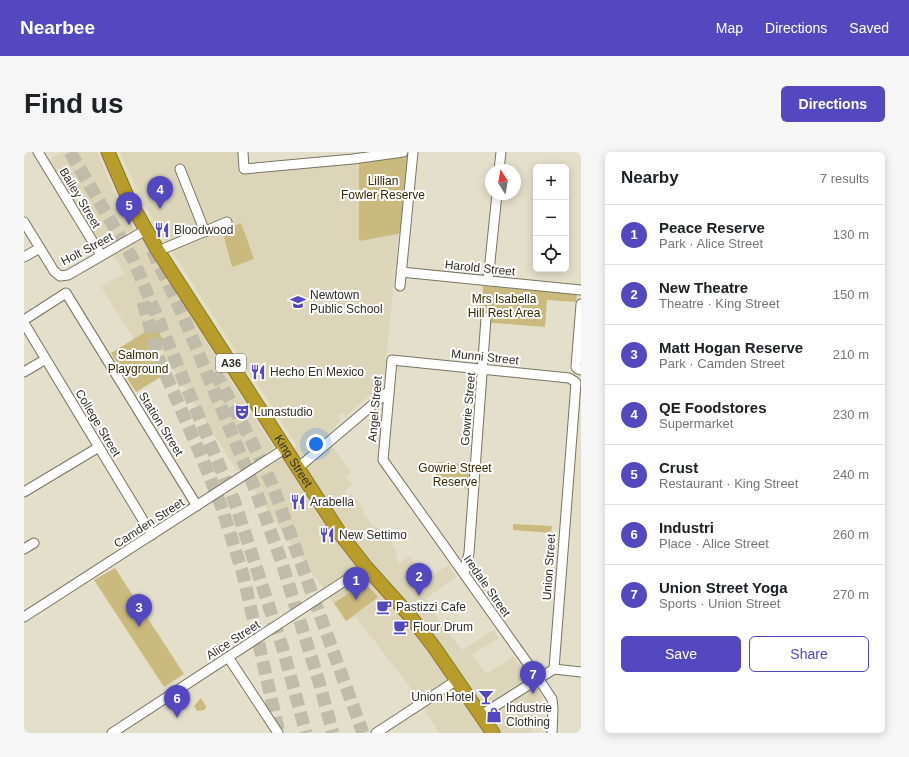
<!DOCTYPE html>
<html lang="en">
<head>
<meta charset="utf-8">
<style>
  :root { --surface:#fff; --page:#f6f6f6; --text:#202124; --muted:#757577; --line:#e0e0e0; --accent:#5348bf }
  body { margin:0; font-family:Helvetica,sans-serif; background:var(--page); color:var(--text) }
  .controls { position:absolute; right:12px; top:12px; display:grid; overflow:hidden; border-radius:6px; box-shadow:0 2px 10px #0003 }
  .controls button { width:36px; height:36px; display:grid; place-items:center; padding:0; border:0; border-bottom:1px solid var(--line); background:var(--surface); color:var(--text); font:20px sans-serif }
  .compass { position:absolute; left:461px; top:12px; width:36px; height:36px; border-radius:50%; background:var(--surface); box-shadow:0 2px 10px #0003; rotate:349deg }
  .you { position:absolute; left:292px; top:292px; width:14px; height:14px; margin:-10px; border:3px solid #fff; border-radius:50%; background:#1a73e8; box-shadow:0 0 0 6px #1a73e833 }
  .badge { display:grid; place-items:center; width:26px; height:26px; border-radius:50%; background:var(--accent); color:#fff; font-size:13px; font-weight:700 }
  .pin { position:absolute; translate:-50% -33px; filter:drop-shadow(0 1px 2px #0008) }
  .pin::after { content:''; position:absolute; top:21px; width:14px; height:12px; background:inherit; clip-path:polygon(0 0,100% 0,50% 100%) }
  .list { margin:0; padding:0; list-style:none }
  h2 { display:flex; justify-content:space-between; align-items:center; height:52px; margin:0; padding:0 16px; font-size:17px }
  h2 small { font-size:13px; font-weight:400; color:var(--muted) }
  .list li { display:grid; grid-template-columns:26px 1fr auto; gap:12px; align-items:center; box-sizing:border-box; height:60px; padding:0 16px; border-top:1px solid var(--line) }
  .list b { display:block; font-size:15px; white-space:nowrap }
  .list p { margin:0; font-size:13px; white-space:nowrap; color:var(--muted) }
  .list em { font-size:13px; font-style:normal; color:var(--muted) }
  .actions { display:flex; gap:8px; padding:12px 16px }
  .actions a { flex:1; padding:9px 0; border:1px solid var(--accent); border-radius:6px; text-align:center; font-size:14px; color:var(--accent) }
  .actions .main { background:var(--accent); color:#fff }
  .icon { flex:none; width:22px; height:22px; fill:none; stroke:currentColor; stroke-width:2; stroke-linecap:round; stroke-linejoin:round }
  .map { position:relative; flex:none; width:557px; height:581px; overflow:hidden; border-radius:6px }
  header { display:flex; align-items:center; gap:24px; box-sizing:border-box; height:56px; padding:0 20px; background:var(--accent); color:#fff }
  header strong { font-size:19px }
  nav { display:flex; gap:22px; margin-inline-start:auto; font-size:14px }
  .intro { display:flex; align-items:center; justify-content:space-between; box-sizing:border-box; height:96px; padding:0 24px }
  h1 { margin:0; font-size:28px }
  .button { padding:10px 18px; border-radius:6px; background:var(--accent); color:#fff; font-size:14px; font-weight:700 }
  main { display:flex; gap:24px; padding:0 24px }
  aside { flex:1; background:var(--surface); border-radius:6px; box-shadow:0 2px 10px #0003 }
  .map>svg:first-child { display:block }
  .built { fill:#dcd5b9 }
  .green { fill:#caba7e }
  .lines { fill:none; stroke-linecap:round; stroke-linejoin:round }
  .highway-tunnel { stroke:#c0bca9; stroke-width:13; stroke-dasharray:13 6; stroke-linecap:butt }
  .minor-casing { stroke:#797462; stroke-width:11 }
  .highway-casing { stroke:#897629; stroke-width:15 }
  .minor { stroke:#fff; stroke-width:9 }
  .highway { stroke:#b99d2b; stroke-width:13 }
  .labels { text-anchor:middle; stroke-width:4; stroke-linejoin:round; paint-order:stroke }
  .shield { fill:#fff; stroke:#6e6d67; stroke-width:1 }
  .shield-label { font-size:11px; font-weight:bold; fill:#302e26 }
  .park-label { font-size:12px; fill:#352a00; stroke:#fff }
  .street-label { font-size:12px; fill:#302e26; stroke:#fff }
  .poi-label { font-size:12px; fill:#302e26; stroke:#fff; text-anchor:start }
</style>
</head>
<body>
<header>
<strong>Nearbee</strong>
<nav><a>Map</a><a>Directions</a><a>Saved</a></nav>
</header>
<div class="intro"><h1>Find us</h1><a class="button">Directions</a></div>
<main>
<div class="map">
<svg width="557" height="581" viewBox="0 0 557 581">
  <rect width="100%" height="100%" fill="#e4dfca"/>
  <!-- built -->
  <path class="built" d="M 39,0 L 73,0 L 89,38 L 110,78 L 78,95 L 26,10 L 27,6 Z
    M 96,0 L 214,0 L 215,23 L 382,5 L 360,231 L 322,264 L 318,261 L 314,265 L 317,268 L 304,283 L 308,293 L 327,321 L 322,325 L 329,332 L 320,340 L 324,344 L 327,342 L 330,346 L 333,347 L 340,358 L 339,361 L 347,372 L 362,381 L 374,402 L 371,404 L 375,411 L 385,404 L 404,427 L 424,413 L 432,425 L 401,447 L 407,455 L 406,456 L 438,498 L 470,478 L 475,486 L 448,503 L 462,522 L 489,504 L 512,535 L 518,544 L 507,581 L 415,581 L 392,543 L 332,465 L 322,469 L 242,356 L 224,329 L 273,294 L 135,79 L 109,29 Z
    M 119,86 L 195,210 L 250,296 L 213,319 L 136,196 L 142,192 L 130,174 L 110,187 L 77,135 L 100,121 L 89,104 Z"/>
  <!-- green -->
  <path class="green" d="M 385,2 L 379,81 L 335,89 L 335,8 Z
    M 217,71 L 230,107 L 208,115 L 198,78 Z
    M 459,134 L 553,142 L 552,150 L 523,148 L 521,175 L 457,170 Z
    M 131,174 L 142,192 L 129,200 L 143,221 L 112,240 L 87,201 Z
    M 413,310 L 451,313 L 449,337 L 411,334 Z
    M 489,372 L 528,374 L 527,381 L 489,378 Z
    M 91,416 L 160,522 L 140,535 L 70,428 Z
    M 341,431 L 354,445 L 322,469 L 310,451 Z
    M 177,546 L 182,554 L 182,556 L 180,558 L 173,559 L 170,554 Z"/>
  <g class="lines">
    <!-- highway-tunnel -->
    <path class="highway-tunnel" d="M 46,0 L 109,107 L 211,351 L 259,497 L 282,581
      M 128,98 L 157,159 L 233,342 L 258,411 L 295,530 L 309,581
      M 119,150 L 134,205 L 176,301 L 198,356 L 219,422 L 255,581
      M 191,220 L 229,292 L 248,332 L 339,581"/>
    <defs>
      <path id="minor" d="M 14,0 L 77,103
        M 219,0 L 220,17 L 329,7 L 379,0
        M 156,17 L 181,80
        M 475,18 L 477,0
        M 0,70 L 30,119 L 36,124 L 44,123 L 122,78
        M 134,99 L 203,70
        M 0,105 L 16,96
        M 377,120 L 557,138
        M 464,129 L 473,42
        M 376,134 L 389,0
        M 557,152 L 552,215 L 554,217 L 557,218
        M 0,168 L 42,141 L 173,354
        M 0,171 L 128,383
        M 0,220 L 22,207
        M 275,315 L 365,239
        M 0,340 L 75,295
        M 0,397 L 10,391
        M 440,421 L 445,401 L 462,166
        M 0,465 L 262,296
        M 204,505 L 254,581
        M 530,517 L 557,520
        M 457,563 L 530,517
        M 88,581 L 342,415
        M 352,581 L 433,528
        M 528,581 L 529,557 L 528,547 L 512,523 L 359,308 L 368,208 L 545,226 L 550,229 L 552,231 L 530,517"/>
      <g id="highway">
        <path id="s1" d="M 84,0 L 103,44 L 134,99 L 317,383 L 342,415 L 386,464 L 410,495 L 469,581"/>
      </g>
    </defs>
    <!-- minor casing -->
    <use href="#minor" class="minor-casing"/>
    <!-- highway casing -->
    <use href="#highway" class="highway-casing"/>
    <!-- minor -->
    <use href="#minor" class="minor"/>
    <!-- highway -->
    <use href="#highway" class="highway"/>
  </g>
  <!-- icons -->
  <defs>
    <symbol id="restaurant-bare" viewBox="-9 -9 18 18"><path d="M-5-6h1v4h1v-4h1v4h1v-4h1v5L-1.5 .5V6h-2V.5L-5-1ZM5-6V6H3V1.5H1.5Q1.5-4 5-6Z" fill="#5348bf" stroke="#fff" stroke-width="2.5" paint-order="stroke"/></symbol>
    <symbol id="school-bare" viewBox="-9 -9 18 18"><path d="M0-5L7-2L0 1L-7-2ZM-4 1L0 2.5L4 1V4Q0 6-4 4Z" fill="#5348bf" stroke="#fff" stroke-width="2.5" paint-order="stroke"/></symbol>
    <symbol id="theatre-bare" viewBox="-9 -9 18 18"><path d="M-5-5.5Q0-4 5-5.5V0Q5 5 0 6Q-5 5-5 0ZM-3.3-2.5H-1v1.5H-3.3ZM1-2.5H3.3v1.5H1ZM-2.8 1Q0 5.5 2.8 1Z" fill="#5348bf" stroke="#fff" stroke-width="2.5" paint-order="stroke"/></symbol>
    <symbol id="cafe-bare" viewBox="-9 -9 18 18"><path d="M-5.5-4.5H6V0H3Q3 3.5 0 3.5H-2.5Q-5.5 3.5-5.5 0ZM3-3.2v2h1.7v-2ZM-6 4.5H4V6H-6Z" fill="#5348bf" stroke="#fff" stroke-width="2.5" paint-order="stroke"/></symbol>
    <symbol id="bar-bare" viewBox="-9 -9 18 18"><path d="M-6-5H6L.8 .8V4.5H3.5V6h-7V4.5H-.8V.8Z" fill="#5348bf" stroke="#fff" stroke-width="2.5" paint-order="stroke"/></symbol>
    <symbol id="shop-bare" viewBox="-9 -9 18 18"><path d="M-5-2.5h2.3a2.7 3.5 0 0 1 5.4 0H5L5.5 6h-11ZM-1.5-2.5h3a1.5 2.3 0 0 0-3 0Z" fill="#5348bf" stroke="#fff" stroke-width="2.5" paint-order="stroke"/></symbol>
  </defs>
  <g fill-rule="evenodd">
    <use href="#restaurant-bare" x="127" y="67" width="22" height="22"/>
    <use href="#school-bare" x="263" y="139" width="22" height="22"/>
    <use href="#restaurant-bare" x="223" y="209" width="22" height="22"/>
    <use href="#theatre-bare" x="207" y="249" width="22" height="22"/>
    <use href="#restaurant-bare" x="263" y="339" width="22" height="22"/>
    <use href="#restaurant-bare" x="292" y="372" width="22" height="22"/>
    <use href="#cafe-bare" x="349" y="444" width="22" height="22"/>
    <use href="#cafe-bare" x="366" y="464" width="22" height="22"/>
    <use href="#bar-bare" x="451" y="534" width="22" height="22"/>
    <use href="#shop-bare" x="459" y="552" width="22" height="22"/>
  </g>
  <g class="labels">
    <!-- shield labels -->
    <rect class="shield" x="192" y="202" width="30" height="18" rx="3"/>
    <g class="shield-label">
      <text x="207" y="215">A36</text>
    </g>
    <!-- park labels -->
    <g class="park-label">
      <text x="359" y="33">Lillian<tspan x="359" dy="14">Fowler Reserve</tspan></text>
      <text x="480" y="151">Mrs Isabella<tspan x="480" dy="14">Hill Rest Area</tspan></text>
      <text x="114" y="207">Salmon<tspan x="114" dy="14">Playground</tspan></text>
      <text x="431" y="320">Gowrie Street<tspan x="431" dy="14">Reserve</tspan></text>
    </g>
    <!-- street labels -->
    <g class="street-label">
      <text transform="translate(56 46) rotate(59)" y="4">Bailey Street</text>
      <text transform="translate(63 97) rotate(-28)" y="4">Holt Street</text>
      <text transform="translate(456 116) rotate(6)" y="4">Harold Street</text>
      <text transform="translate(461 205) rotate(6)" y="4">Munni Street</text>
      <text transform="translate(351 257) rotate(-85)" y="4">Angel Street</text>
      <text transform="translate(444 257) rotate(-85)" y="4">Gowrie Street</text>
      <text transform="translate(74 271) rotate(59)" y="4">College Street</text>
      <text transform="translate(137 272) rotate(58)" y="4">Station Street</text>
      <text dy="4" stroke="none"><textPath href="#s1" startOffset="361">King Street</textPath></text>
      <text transform="translate(125 371) rotate(-33)" y="4">Camden Street</text>
      <text transform="translate(525 415) rotate(-86)" y="4">Union Street</text>
      <text transform="translate(463 434) rotate(55)" y="4">Iredale Street</text>
      <text transform="translate(209 488) rotate(-33)" y="4">Alice Street</text>
    </g>
    <!-- poi labels -->
    <g class="poi-label">
      <text x="150" y="82">Bloodwood</text>
      <text x="286" y="147">Newtown<tspan x="286" dy="14">Public School</tspan></text>
      <text x="246" y="224">Hecho En Mexico</text>
      <text x="230" y="264">Lunastudio</text>
      <text x="286" y="354">Arabella</text>
      <text x="315" y="387">New Settimo</text>
      <text x="372" y="459">Pastizzi Cafe</text>
      <text x="389" y="479">Flour Drum</text>
      <text x="450" y="549" text-anchor="end">Union Hotel</text>
      <text x="482" y="560">Industrie<tspan x="482" dy="14">Clothing</tspan></text>
    </g>
  </g>
</svg>
<div class="controls">
<button>+</button>
<button>−</button>
<button><svg class="icon" aria-label="locate" viewBox="0 0 24 24"><circle cx="12" cy="12" r="6"/><path d="M12 2v4M12 18v4M2 12h4M18 12h4"/></svg></button>
</div>
<svg class="compass" viewBox="-18 -18 36 36"><path d="M0-13l5 13h-10z" fill="#e53935"/><path d="M0 13l5-13h-10z" fill="#757577"/></svg>
<div class="you"></div>
<div class="pin badge" style="left:332px;top:448px">1</div>
<div class="pin badge" style="left:395px;top:444px">2</div>
<div class="pin badge" style="left:115px;top:475px">3</div>
<div class="pin badge" style="left:136px;top:57px">4</div>
<div class="pin badge" style="left:105px;top:73px">5</div>
<div class="pin badge" style="left:153px;top:566px">6</div>
<div class="pin badge" style="left:509px;top:542px">7</div>
</div>
<aside>
<h2>Nearby<small>7 results</small></h2>
<ul class="list">
<li><span class="badge">1</span><div><b>Peace Reserve</b><p>Park · Alice Street</p></div><em>130 m</em></li>
<li><span class="badge">2</span><div><b>New Theatre</b><p>Theatre · King Street</p></div><em>150 m</em></li>
<li><span class="badge">3</span><div><b>Matt Hogan Reserve</b><p>Park · Camden Street</p></div><em>210 m</em></li>
<li><span class="badge">4</span><div><b>QE Foodstores</b><p>Supermarket</p></div><em>230 m</em></li>
<li><span class="badge">5</span><div><b>Crust</b><p>Restaurant · King Street</p></div><em>240 m</em></li>
<li><span class="badge">6</span><div><b>Industri</b><p>Place · Alice Street</p></div><em>260 m</em></li>
<li><span class="badge">7</span><div><b>Union Street Yoga</b><p>Sports · Union Street</p></div><em>270 m</em></li>
</ul>
<div class="actions"><a class="main">Save</a><a>Share</a></div>
</aside>
</main>
</body>
</html>
